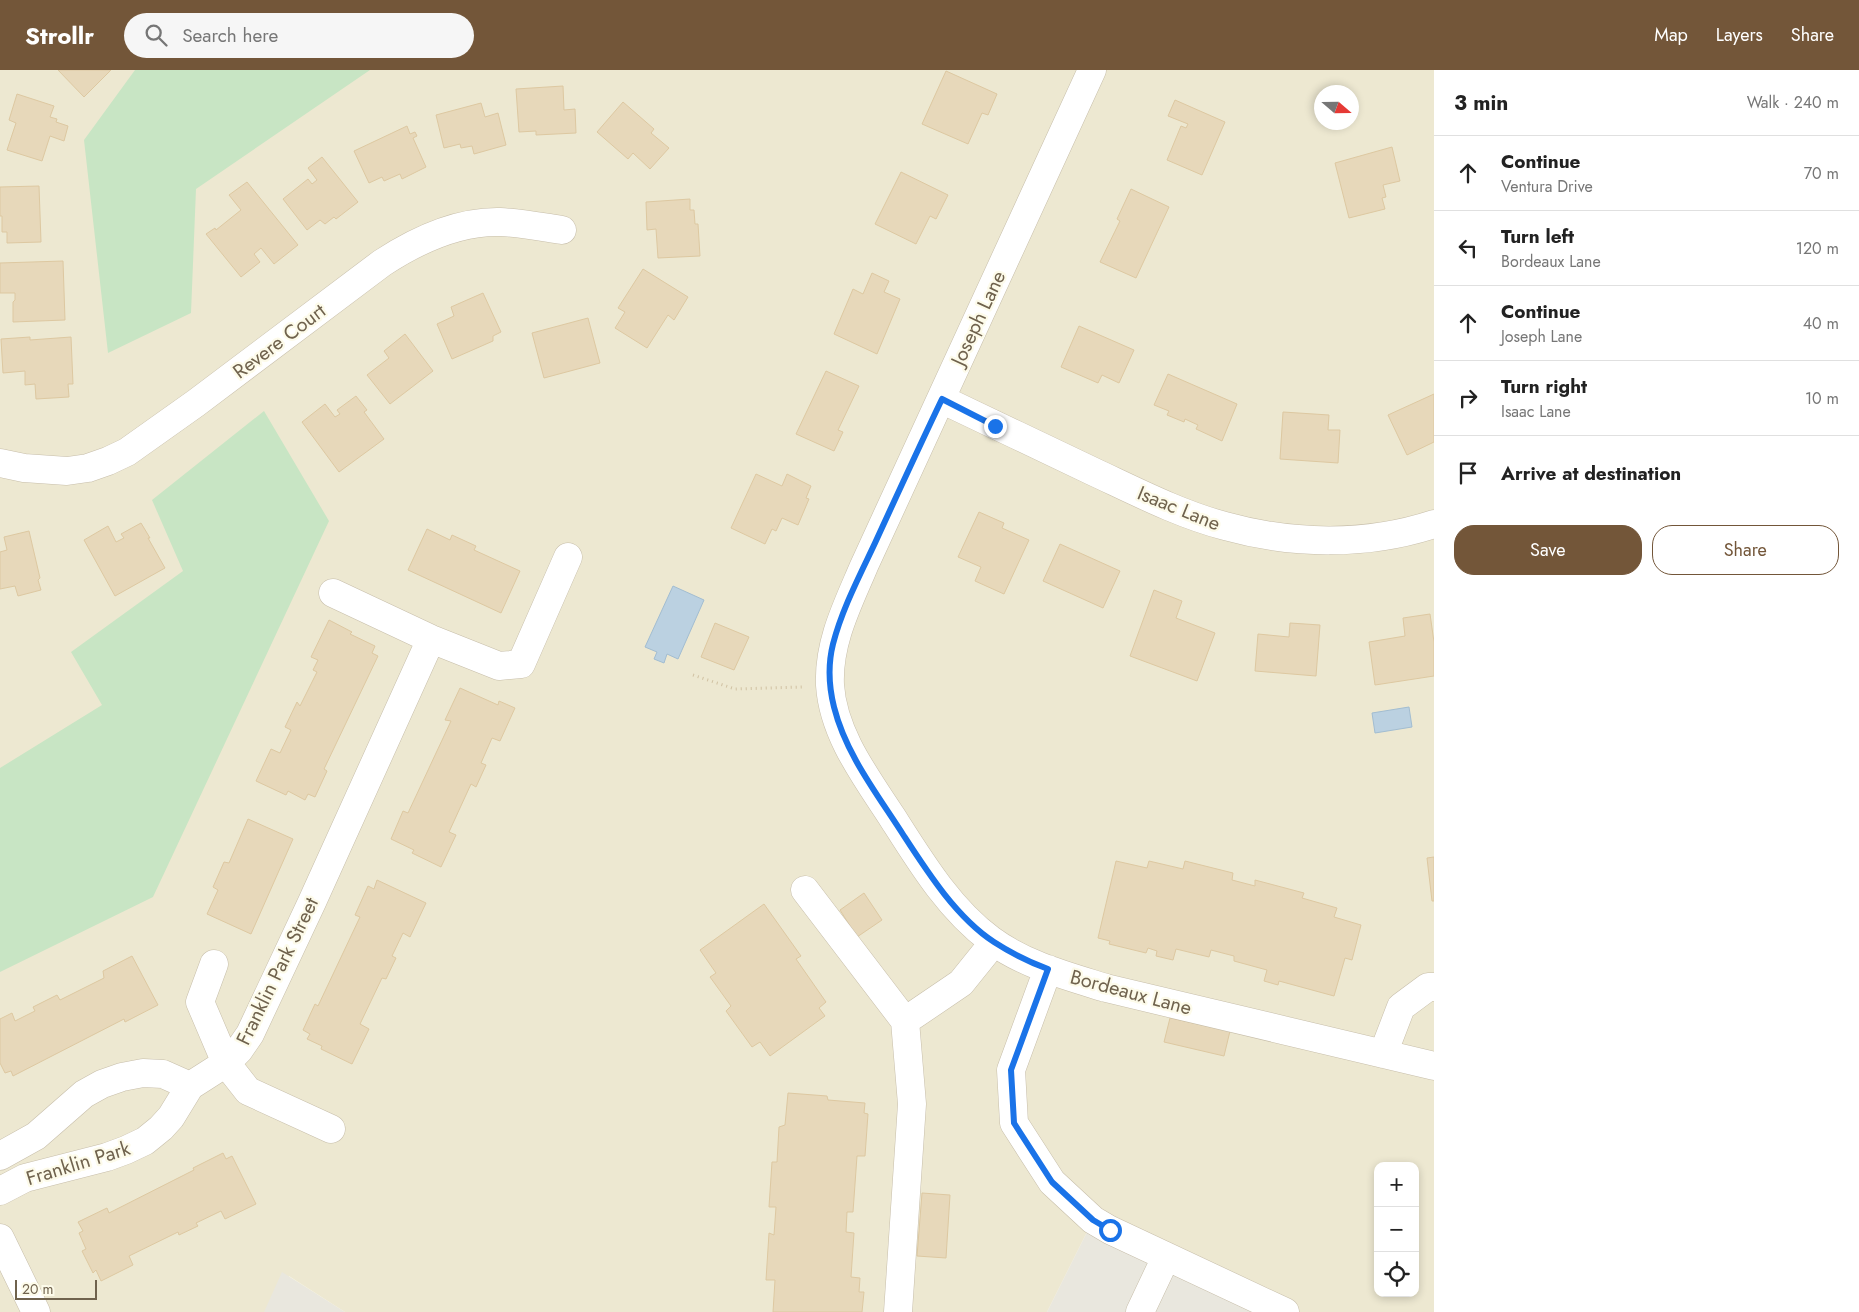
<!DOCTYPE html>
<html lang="en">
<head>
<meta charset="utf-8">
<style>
  :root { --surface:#fff; --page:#f6f6f6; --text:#222; --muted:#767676; --line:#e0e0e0; --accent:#735639 }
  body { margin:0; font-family:Jost,sans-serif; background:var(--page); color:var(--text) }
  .controls { position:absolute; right:15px; bottom:15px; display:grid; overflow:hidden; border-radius:10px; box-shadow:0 2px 8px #0003 }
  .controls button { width:45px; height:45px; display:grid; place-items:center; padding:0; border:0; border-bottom:1px solid var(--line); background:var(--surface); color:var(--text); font:25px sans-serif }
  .compass { position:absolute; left:1314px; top:15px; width:45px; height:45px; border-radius:50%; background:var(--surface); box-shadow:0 2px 8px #0003; rotate:110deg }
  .scale { position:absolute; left:15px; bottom:12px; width:82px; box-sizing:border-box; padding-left:5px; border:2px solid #6f624d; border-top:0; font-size:14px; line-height:18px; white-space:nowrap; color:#6f624d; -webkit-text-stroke:4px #fdfbea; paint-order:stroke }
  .stop { position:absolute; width:15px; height:15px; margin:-11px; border:4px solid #1a73e8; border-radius:50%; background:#fff }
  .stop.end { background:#1a73e8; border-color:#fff; box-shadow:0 1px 5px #0008 }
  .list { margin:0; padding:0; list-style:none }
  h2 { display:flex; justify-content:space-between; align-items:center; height:65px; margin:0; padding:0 20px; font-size:21px }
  h2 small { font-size:16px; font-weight:400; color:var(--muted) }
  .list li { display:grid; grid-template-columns:32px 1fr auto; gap:15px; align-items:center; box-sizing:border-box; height:75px; padding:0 20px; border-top:1px solid var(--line) }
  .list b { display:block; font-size:19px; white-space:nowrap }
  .list p { margin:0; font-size:16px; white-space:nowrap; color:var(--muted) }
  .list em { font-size:16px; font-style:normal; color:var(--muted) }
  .actions { display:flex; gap:10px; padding:15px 20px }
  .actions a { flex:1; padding:11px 0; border:1px solid var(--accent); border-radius:20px; text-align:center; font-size:18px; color:var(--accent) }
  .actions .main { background:var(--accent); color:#fff }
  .icon { flex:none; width:28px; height:28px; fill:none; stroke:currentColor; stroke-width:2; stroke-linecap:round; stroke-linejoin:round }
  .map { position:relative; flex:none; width:1434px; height:1242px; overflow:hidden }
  header { display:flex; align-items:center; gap:30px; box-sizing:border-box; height:70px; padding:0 25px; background:var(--accent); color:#fff }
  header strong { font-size:24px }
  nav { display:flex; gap:28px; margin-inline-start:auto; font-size:18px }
  .search { width:350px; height:45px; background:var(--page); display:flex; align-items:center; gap:12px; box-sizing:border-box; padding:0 18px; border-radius:28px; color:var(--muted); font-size:19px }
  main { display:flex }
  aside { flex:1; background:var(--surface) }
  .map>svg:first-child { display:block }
  .residential { fill:#ede8d1; fill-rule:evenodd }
  .industrial { fill:#e9e7de }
  .green { fill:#c8e5c4 }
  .water { fill:#bbd1e1; stroke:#a2bdd1 }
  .building { fill:#e7d8ba; stroke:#ddc8a1 }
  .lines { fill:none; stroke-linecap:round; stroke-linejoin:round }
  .minor-casing { stroke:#c7beaa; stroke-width:29 }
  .path { stroke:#d0c1a2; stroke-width:3; stroke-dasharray:1 4; stroke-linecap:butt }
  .minor { stroke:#fff; stroke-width:28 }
  .route { stroke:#1a73e8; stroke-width:6 }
  .labels { text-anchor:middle; stroke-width:4.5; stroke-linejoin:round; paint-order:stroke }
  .street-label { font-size:20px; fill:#6f624d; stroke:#fdfbea }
</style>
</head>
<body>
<header>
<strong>Strollr</strong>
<div class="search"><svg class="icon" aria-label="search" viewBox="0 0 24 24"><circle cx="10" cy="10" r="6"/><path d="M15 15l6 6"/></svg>Search here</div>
<nav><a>Map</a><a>Layers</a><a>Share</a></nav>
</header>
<main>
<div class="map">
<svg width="1434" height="1242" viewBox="0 0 1434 1242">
  <rect width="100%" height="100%" fill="#f9f7e4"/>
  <!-- residential -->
  <path class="residential" d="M 0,0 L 1434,0 L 1434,1242 L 1285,1242 L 1093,1150 L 1047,1242 L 345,1242 L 289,1206 L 272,1242 L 0,1242 ZM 1322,22 L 1352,22 L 1352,52 L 1322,52 ZM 1378,1096 L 1415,1096 L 1415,1223 L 1378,1223 Z"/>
  <!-- industrial -->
  <path class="industrial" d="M 1093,1150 L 1289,1242 L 1047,1242 Z
    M 282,1202 L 345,1242 L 264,1242 Z"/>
  <!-- green -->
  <path class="green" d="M 135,0 L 370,0 L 196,119 L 191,243 L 108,283 L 84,70 Z
    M 264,341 L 329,451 L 153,827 L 0,902 L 0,698 L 102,635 L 71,582 L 183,501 L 152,430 Z"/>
  <!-- water -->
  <path class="water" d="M 673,516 L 704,530 L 678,589 L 667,584 L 664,593 L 654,589 L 657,582 L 645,577 Z
    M 1409,637 L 1412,657 L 1375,663 L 1372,643 Z"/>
  <!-- building -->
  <path class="building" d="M 58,0 L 111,0 L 84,27 Z
    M 946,1 L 997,24 L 988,45 L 982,43 L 968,74 L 922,54 Z
    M 563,16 L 564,40 L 575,39 L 576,63 L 536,65 L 536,61 L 519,62 L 516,19 Z
    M 17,24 L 54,36 L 50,47 L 57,49 L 56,52 L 68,56 L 64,71 L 50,66 L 42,91 L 7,80 L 16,53 L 9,50 Z
    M 1175,30 L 1225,52 L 1202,105 L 1167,90 L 1181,56 L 1186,58 L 1188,54 L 1168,46 Z
    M 623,32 L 654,59 L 651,63 L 669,78 L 650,99 L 633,83 L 628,89 L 597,62 Z
    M 481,33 L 485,47 L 498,43 L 506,75 L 474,84 L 472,76 L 461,78 L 460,74 L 444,78 L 436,45 Z
    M 407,56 L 410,64 L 415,62 L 417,66 L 413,68 L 426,97 L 402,109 L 400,104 L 384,111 L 382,107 L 369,113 L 354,81 Z
    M 1392,77 L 1400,111 L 1383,115 L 1386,127 L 1382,128 L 1385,139 L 1349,148 L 1335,93 Z
    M 322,87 L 358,132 L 336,149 L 334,147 L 325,154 L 320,150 L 307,160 L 283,129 L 308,109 L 312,114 L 317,110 L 308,98 Z
    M 901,102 L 948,125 L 936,149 L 930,146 L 916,174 L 875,154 Z
    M 247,112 L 298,175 L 274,194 L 261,178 L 254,184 L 260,192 L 241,207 L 206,164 L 215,158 L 216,160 L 241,140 L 229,125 Z
    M 39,116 L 41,172 L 7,173 L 7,162 L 2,162 L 2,146 L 0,146 L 0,117 Z
    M 1131,119 L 1169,137 L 1136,208 L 1100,192 L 1120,151 L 1117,149 Z
    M 690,129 L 690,140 L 694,140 L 695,154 L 698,154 L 700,186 L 658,188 L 656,159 L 647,160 L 646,132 Z
    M 63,191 L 65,250 L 13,252 L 13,232 L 15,230 L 15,223 L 0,223 L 0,193 Z
    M 643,199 L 688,227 L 674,250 L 668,245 L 647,278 L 615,258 L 625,242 L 618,238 Z
    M 872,203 L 889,211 L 884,222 L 900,229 L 877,284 L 834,264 L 853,219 L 863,224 Z
    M 483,223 L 501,262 L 493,266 L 493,271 L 452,289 L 437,254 L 454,246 L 451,237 Z
    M 588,248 L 600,293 L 544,308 L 532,263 Z
    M 1079,256 L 1134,280 L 1119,313 L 1102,305 L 1098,313 L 1061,297 Z
    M 405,264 L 433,301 L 390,334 L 367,305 L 389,288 L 384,281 Z
    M 30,267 L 30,270 L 71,267 L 73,314 L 68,314 L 69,327 L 36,329 L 35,314 L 25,315 L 25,301 L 3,303 L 1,269 Z
    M 826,301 L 859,316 L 838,360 L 843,362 L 834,381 L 796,364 Z
    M 1168,304 L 1237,334 L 1222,371 L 1196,359 L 1198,355 L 1185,349 L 1184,352 L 1167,345 L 1169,341 L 1154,335 Z
    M 1434,324 L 1434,372 L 1407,385 L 1388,345 Z
    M 356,326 L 367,340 L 364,342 L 384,369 L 339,402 L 302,352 L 325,334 L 335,347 L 340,344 L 337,340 Z
    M 1283,342 L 1329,345 L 1328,360 L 1340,360 L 1338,393 L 1280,389 Z
    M 756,404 L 782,416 L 787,404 L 811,416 L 806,428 L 809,429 L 798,455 L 782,448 L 776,461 L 772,459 L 765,474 L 731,458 Z
    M 979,442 L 1004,453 L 1002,458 L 1029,470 L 1004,524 L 975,511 L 981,497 L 958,487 Z
    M 141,453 L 150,468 L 148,468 L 165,498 L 115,526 L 84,470 L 108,456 L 116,472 L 124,468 L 121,464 Z
    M 427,459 L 450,470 L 452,465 L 476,476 L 474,480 L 520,501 L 501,543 L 408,500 Z
    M 29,461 L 40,508 L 38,510 L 41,520 L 18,526 L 15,516 L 0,519 L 0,482 L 7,480 L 4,467 Z
    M 1060,474 L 1120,501 L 1103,538 L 1043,511 Z
    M 1154,520 L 1182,531 L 1176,548 L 1215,563 L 1197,611 L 1130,586 Z
    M 1430,544 L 1434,572 L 1434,606 L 1375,615 L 1369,572 L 1405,566 L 1403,548 Z
    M 329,550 L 352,562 L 350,564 L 375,576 L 372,583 L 378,586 L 324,699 L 327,701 L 315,727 L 308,724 L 305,730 L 288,721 L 286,725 L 256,711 L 271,679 L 280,683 L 291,660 L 285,657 L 297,632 L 300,636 L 317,602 L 313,600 L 318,590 L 311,587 Z
    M 715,553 L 749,567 L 734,600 L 701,587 Z
    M 1290,553 L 1320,555 L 1316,606 L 1255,601 L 1258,564 L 1289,567 Z
    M 460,618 L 498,635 L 499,631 L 515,638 L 500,671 L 492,668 L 481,693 L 486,695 L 476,717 L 471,714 L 449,762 L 456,765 L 441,797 L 412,783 L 414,780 L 391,769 L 403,741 L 408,743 L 451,651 L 445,650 Z
    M 248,749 L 293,769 L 251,864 L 207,844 L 218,820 L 213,817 L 224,792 L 229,793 Z
    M 1434,787 L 1434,831 L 1432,831 L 1427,788 Z
    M 1116,791 L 1147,798 L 1149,791 L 1183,799 L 1185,791 L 1233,803 L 1232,810 L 1255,816 L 1255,810 L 1304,823 L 1302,828 L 1337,838 L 1334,847 L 1361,855 L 1352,890 L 1345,888 L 1334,926 L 1279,911 L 1278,915 L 1264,911 L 1267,900 L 1234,891 L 1234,886 L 1211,880 L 1209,887 L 1176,879 L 1173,890 L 1156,886 L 1157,881 L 1148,878 L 1146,883 L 1109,874 L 1110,871 L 1098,868 Z
    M 377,810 L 426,833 L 410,867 L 403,863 L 392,886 L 396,888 L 386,909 L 382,908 L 360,954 L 369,959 L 352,994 L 321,979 L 322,976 L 307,969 L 310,964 L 303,960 L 315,934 L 318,936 L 360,847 L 355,845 L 368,816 L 374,819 Z
    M 864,823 L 882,850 L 857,867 L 840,840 Z
    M 764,834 L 801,886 L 796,889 L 826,932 L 819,938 L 825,946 L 770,986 L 760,972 L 752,977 L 726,941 L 731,936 L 710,907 L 716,903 L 700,880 Z
    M 132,886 L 158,935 L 125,952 L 124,949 L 13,1006 L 11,1001 L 5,1003 L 0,993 L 0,949 L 12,943 L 15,951 L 35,941 L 33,937 L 57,925 L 60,930 L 104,908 L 103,901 Z
    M 1170,948 L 1230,961 L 1224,986 L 1164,972 Z
    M 788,1023 L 827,1026 L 828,1030 L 865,1033 L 864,1043 L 868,1044 L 865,1086 L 857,1086 L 853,1142 L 847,1142 L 846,1162 L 854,1163 L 851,1207 L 860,1208 L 859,1222 L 864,1222 L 862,1242 L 773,1242 L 775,1210 L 766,1210 L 769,1163 L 774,1165 L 776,1137 L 769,1137 L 772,1092 L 777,1092 L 779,1057 L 785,1055 Z
    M 223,1083 L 226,1089 L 232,1086 L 256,1134 L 225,1149 L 221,1141 L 196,1153 L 198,1156 L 179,1165 L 178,1162 L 129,1186 L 133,1195 L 101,1211 L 96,1200 L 93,1203 L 82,1181 L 86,1179 L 79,1163 L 83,1161 L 78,1152 L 107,1138 L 109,1143 L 194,1100 L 193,1098 Z
    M 922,1123 L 950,1125 L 946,1188 L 917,1186 Z"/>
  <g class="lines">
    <defs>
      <path id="minor" d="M 1092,0 L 864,496 C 848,534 828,572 830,615 C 833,664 866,707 892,747 C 920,791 949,839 991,870 C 1025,895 1067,906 1106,918 L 1434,996
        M 941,329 C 991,353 1042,377 1092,401 C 1135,421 1179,444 1225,456 C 1293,475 1367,476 1434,454
        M 0,393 L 24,398 L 67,401 L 88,398 L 108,391 L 127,382 L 196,333 L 382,193 C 417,170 457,151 500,152 C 521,153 542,157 562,160
        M 333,523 L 431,569 L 499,596 L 521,594 L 568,487
        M 805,820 L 905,951
        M 214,894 L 200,932 L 226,993 L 248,1021 L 331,1059
        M 1048,899 L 1011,1000 L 1014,1053 L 1052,1112 L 1093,1150 L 1110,1160 L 1285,1242
        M 1383,984 L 1401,937 L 1428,917 L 1434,917
        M 0,1086 L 36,1066 L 84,1024 L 102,1014 L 122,1007 L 143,1003 L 163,1004 L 190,1016
        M 0,1121 L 25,1108 L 107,1087 L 126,1080 L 145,1071 L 161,1058 L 171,1047 L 190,1016 L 226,993 L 239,980 L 250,964 L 312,832 L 431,569
        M 0,1168 L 36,1242
        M 898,1242 L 912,1034 L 905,951 L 961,913 L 994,872
        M 1140,1242 L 1166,1187"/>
    </defs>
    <!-- minor casing -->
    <use href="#minor" class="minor-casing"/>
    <!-- path -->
    <path class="path" d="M 693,605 L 735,619 L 802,617"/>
    <!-- minor -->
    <use href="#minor" class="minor"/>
  </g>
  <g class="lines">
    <!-- route -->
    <path class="route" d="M 995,356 L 942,329 C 919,377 897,425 875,473 C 860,505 842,539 833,574 C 828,594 829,617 834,637 C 846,685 878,725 904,766 C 928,803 957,848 994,872 C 1011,883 1029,892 1048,899 L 1011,1000 L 1014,1053 L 1052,1112 L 1093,1150 L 1110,1160"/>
  </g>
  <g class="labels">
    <!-- street labels -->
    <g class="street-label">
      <text transform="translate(978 248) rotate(-65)" y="7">Joseph Lane</text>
      <text transform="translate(279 271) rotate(-37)" y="7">Revere Court</text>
      <text transform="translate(1179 438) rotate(22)" y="7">Isaac Lane</text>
      <text transform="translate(277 901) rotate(-64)" y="7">Franklin Park Street</text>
      <text transform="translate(1131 922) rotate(15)" y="7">Bordeaux Lane</text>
      <text transform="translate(78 1093) rotate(-17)" y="7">Franklin Park</text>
    </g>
  </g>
</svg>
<div class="controls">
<button>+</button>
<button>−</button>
<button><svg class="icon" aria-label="locate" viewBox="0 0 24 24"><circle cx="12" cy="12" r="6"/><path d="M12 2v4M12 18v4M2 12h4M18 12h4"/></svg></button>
</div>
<svg class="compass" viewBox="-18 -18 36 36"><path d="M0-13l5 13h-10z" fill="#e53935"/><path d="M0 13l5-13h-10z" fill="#767676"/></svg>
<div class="scale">20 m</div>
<div class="stop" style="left:1110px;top:1160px"></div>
<div class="stop end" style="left:995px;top:356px"></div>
</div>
<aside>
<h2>3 min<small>Walk · 240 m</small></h2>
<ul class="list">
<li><svg class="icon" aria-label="ahead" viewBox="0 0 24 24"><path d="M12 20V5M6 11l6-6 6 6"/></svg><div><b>Continue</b><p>Ventura Drive</p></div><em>70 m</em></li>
<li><svg class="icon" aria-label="left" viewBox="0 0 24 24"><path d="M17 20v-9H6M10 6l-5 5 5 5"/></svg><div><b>Turn left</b><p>Bordeaux Lane</p></div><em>120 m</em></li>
<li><svg class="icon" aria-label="ahead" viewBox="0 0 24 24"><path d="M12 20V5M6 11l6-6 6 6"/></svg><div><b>Continue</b><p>Joseph Lane</p></div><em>40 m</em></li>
<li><svg class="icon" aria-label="right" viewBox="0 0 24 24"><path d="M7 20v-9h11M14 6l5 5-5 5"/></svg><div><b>Turn right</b><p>Isaac Lane</p></div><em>10 m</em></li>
<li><svg class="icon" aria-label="arrive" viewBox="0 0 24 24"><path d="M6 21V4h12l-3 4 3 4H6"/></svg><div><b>Arrive at destination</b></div></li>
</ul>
<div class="actions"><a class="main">Save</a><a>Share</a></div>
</aside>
</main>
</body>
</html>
